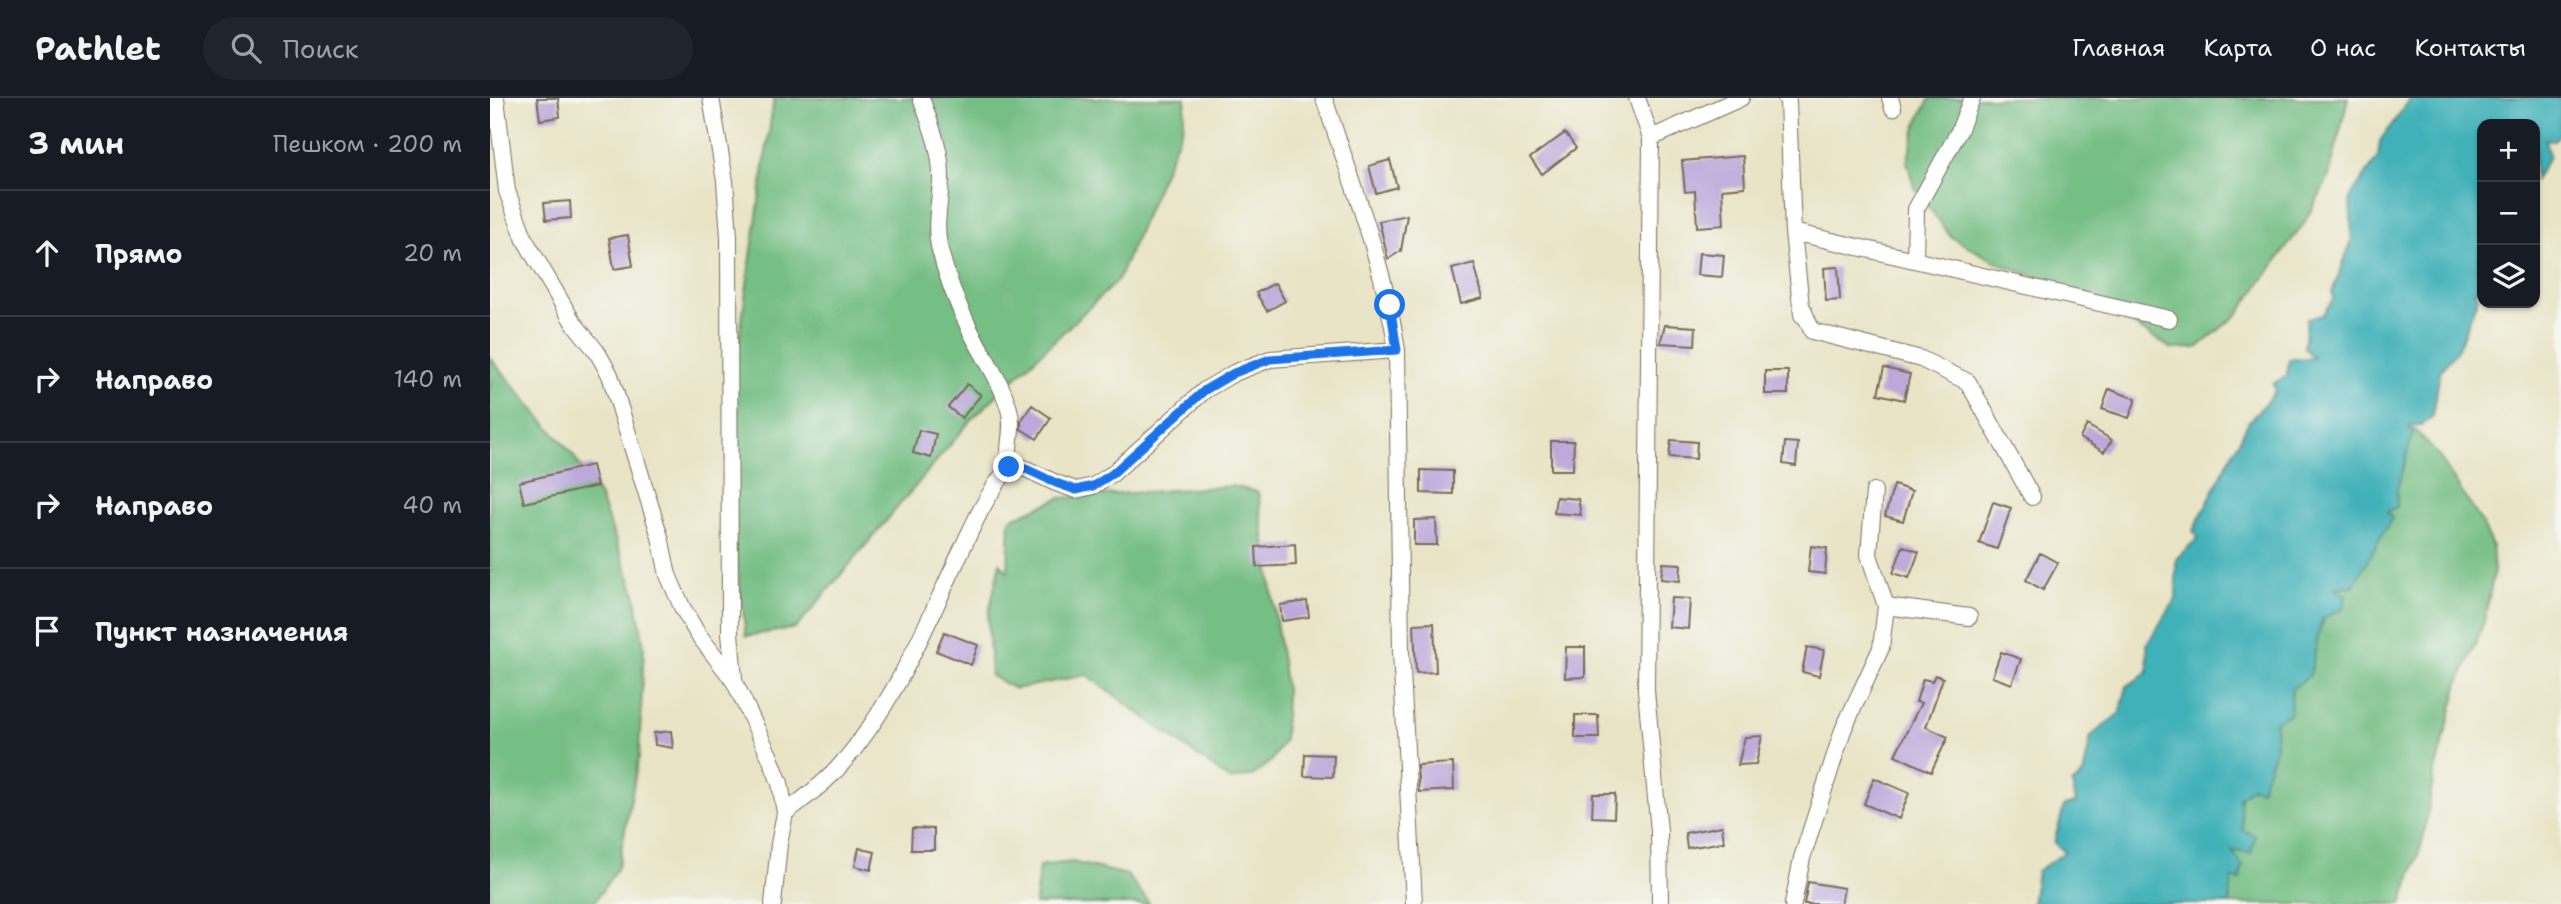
<!DOCTYPE html>
<html lang="ru">
<head>
<meta charset="utf-8">
<style>
  :root { --surface:#171b24; --page:#20242c; --text:#f1f3f6; --muted:#9ea1a6; --line:#363941 }
  body { margin:0; font-family:"Shantell Sans",sans-serif; background:var(--page); color:var(--text) }
  .controls { position:absolute; right:21px; top:21px; display:grid; overflow:hidden; border-radius:14px; box-shadow:0 2px 5px #0004 }
  .controls button { width:63px; height:63px; display:grid; place-items:center; padding:0; border:0; border-bottom:2px solid var(--line); background:var(--surface); color:var(--text); font:35px sans-serif }
  .stop { position:absolute; width:21px; height:21px; margin:-16px; border:5px solid #1a73e8; border-radius:50%; background:#fff }
  .stop.end { background:#1a73e8; border-color:#fff; box-shadow:0 2px 7px #0008 }
  .list { margin:0; padding:0; list-style:none }
  h2 { display:flex; justify-content:space-between; align-items:center; height:91px; margin:0; padding:0 28px; font-size:30px }
  h2 small { font-size:23px; font-weight:400; color:var(--muted) }
  .list li { display:grid; grid-template-columns:46px 1fr auto; gap:21px; align-items:center; box-sizing:border-box; height:126px; padding:0 28px; border-top:2px solid var(--line) }
  .list b { display:block; font-size:26px; white-space:nowrap }
  .list em { font-size:23px; font-style:normal; color:var(--muted) }
  .icon { flex:none; width:38px; height:38px; fill:none; stroke:currentColor; stroke-width:2; stroke-linecap:round; stroke-linejoin:round }
  .map { position:relative; flex:none; width:2071px; height:806px; overflow:hidden }
  header { display:flex; align-items:center; gap:42px; box-sizing:border-box; height:98px; padding:0 35px; background:var(--surface); border-bottom:2px solid var(--line) }
  header strong { font-size:33px }
  nav { display:flex; gap:38px; margin-inline-start:auto; font-size:24px }
  .search { width:490px; height:63px; background:var(--page); display:flex; align-items:center; gap:18px; box-sizing:border-box; padding:0 24px; border-radius:38px; color:var(--muted); font-size:26px }
  main { display:flex }
  aside { flex:1; background:var(--surface) }
  .map>svg:first-child { display:block }
  .forest { fill:#75be84; stroke:#587451; stroke-width:2 }
  .water { fill:#41b1b8; stroke:#3e6e6b; stroke-width:2 }
  .building { fill:#bca8da }
  .lines { fill:none; stroke-linecap:round; stroke-linejoin:round }
  .street-casing { stroke:#786b59; stroke-width:18 }
  .street { stroke:#fff; stroke-width:16 }
  .route { stroke:#1a73e8; stroke-width:9 }
</style>
</head>
<body>
<header>
<strong>Pathlet</strong>
<div class="search"><svg class="icon" aria-label="search" viewBox="0 0 24 24"><circle cx="10" cy="10" r="6"/><path d="M15 15l6 6"/></svg>Поиск</div>
<nav><a>Главная</a><a>Карта</a><a>О нас</a><a>Контакты</a></nav>
</header>
<main>
<aside>
<h2>3 мин<small>Пешком · 200 m</small></h2>
<ul class="list">
<li><svg class="icon" aria-label="ahead" viewBox="0 0 24 24"><path d="M12 20V5M6 11l6-6 6 6"/></svg><div><b>Прямо</b></div><em>20 m</em></li>
<li><svg class="icon" aria-label="right" viewBox="0 0 24 24"><path d="M7 20v-9h11M14 6l5 5-5 5"/></svg><div><b>Направо</b></div><em>140 m</em></li>
<li><svg class="icon" aria-label="right" viewBox="0 0 24 24"><path d="M7 20v-9h11M14 6l5 5-5 5"/></svg><div><b>Направо</b></div><em>40 m</em></li>
<li><svg class="icon" aria-label="arrive" viewBox="0 0 24 24"><path d="M6 21V4h12l-3 4 3 4H6"/></svg><div><b>Пункт назначения</b></div></li>
</ul>
</aside>
<div class="map">
<svg width="2071" height="806" viewBox="0 0 2071 806">
  <rect width="100%" height="100%" fill="#f6f6f2"/>
  <filter id="ink" filterUnits="userSpaceOnUse"><feTurbulence type="fractalNoise" baseFrequency=".0143" numOctaves="2"/><feDisplacementMap in="SourceGraphic" scale="14" xChannelSelector="R" yChannelSelector="G"/><feConvolveMatrix kernelMatrix="1 2 1 2 8 2 1 2 1" color-interpolation-filters="sRGB"/></filter>
  <filter id="wash" filterUnits="userSpaceOnUse"><feTurbulence type="fractalNoise" baseFrequency=".00686" numOctaves="4" result="noise"/><feDisplacementMap in="SourceGraphic" scale="28" xChannelSelector="R" yChannelSelector="G"/><feGaussianBlur stdDeviation="1.57" result="paint"/><feColorMatrix in="noise" values="0 0 0 0 0 0 0 0 0 0 0 0 0 0 0 0 0 1.4 0 .05"/><feComposite in="paint" operator="in"/></filter>
  <g filter="url(#wash)">
    <rect width="100%" height="100%" fill="#e9e4c6"/>
    <!-- forest -->
    <path class="forest" d="M 284,0 L 696,0 L 693,29 L 628,182 L 481,322 L 306,530 L 256,538 L 237,376 L 244,276 Z
      M 1440,0 L 1858,0 L 1839,79 L 1815,124 L 1748,216 L 1707,250 L 1682,251 L 1597,198 L 1506,164 L 1461,139 L 1424,89 L 1417,64 L 1427,25 Z
      M 0,260 L 83,357 L 109,397 L 145,495 L 154,548 L 149,658 L 128,769 L 103,806 L 0,806 Z
      M 1924,331 L 1948,357 L 1992,425 L 2002,448 L 2004,474 L 1994,524 L 1969,585 L 1944,677 L 1933,742 L 1912,806 L 1706,806 L 1707,792 Z
      M 741,388 L 768,394 L 796,593 L 794,642 L 782,662 L 764,677 L 740,682 L 597,577 L 525,591 L 501,578 L 498,519 L 510,465 L 518,474 L 520,421 L 570,400 Z
      M 582,764 L 637,777 L 660,806 L 545,806 L 549,768 Z"/>
    <!-- water -->
    <path class="water" d="M 1921,0 L 2071,0 L 2071,35 L 2064,43 L 2055,41 L 2059,58 L 2045,82 L 2045,26 L 1992,26 L 1992,186 L 1984,194 L 1988,199 L 1968,251 L 1950,273 L 1943,318 L 1932,327 L 1919,328 L 1923,334 L 1907,391 L 1907,409 L 1897,414 L 1902,420 L 1863,488 L 1844,490 L 1856,497 L 1853,511 L 1832,521 L 1820,577 L 1802,591 L 1800,615 L 1785,624 L 1786,648 L 1771,692 L 1762,689 L 1749,700 L 1753,732 L 1765,738 L 1761,755 L 1742,753 L 1753,768 L 1750,782 L 1742,781 L 1739,806 L 1542,806 L 1547,773 L 1575,754 L 1564,745 L 1574,708 L 1586,705 L 1582,686 L 1593,677 L 1601,638 L 1630,615 L 1637,588 L 1658,574 L 1657,546 L 1686,501 L 1686,461 L 1708,440 L 1703,433 L 1759,323 L 1785,294 L 1783,286 L 1797,277 L 1799,261 L 1823,260 L 1814,249 L 1817,221 L 1832,217 L 1844,200 L 1842,194 L 1862,142 L 1860,100 L 1888,59 L 1890,43 Z"/>
    <g id="blocks">
      <!-- building -->
      <path class="building" d="M 47,0 L 68,0 L 70,19 L 50,22 Z
        M 1075,35 L 1086,50 L 1052,76 L 1040,60 Z
        M 1253,58 L 1255,89 L 1232,91 L 1234,127 L 1207,129 L 1205,93 L 1195,94 L 1192,63 Z
        M 900,62 L 907,89 L 886,95 L 879,68 Z
        M 80,103 L 81,120 L 56,122 L 54,105 Z
        M 917,117 L 911,153 L 898,161 L 889,123 Z
        M 138,137 L 143,168 L 124,171 L 119,140 Z
        M 1209,155 L 1234,157 L 1232,179 L 1207,177 Z
        M 984,165 L 993,200 L 971,206 L 962,171 Z
        M 1348,169 L 1350,202 L 1336,203 L 1334,170 Z
        M 785,185 L 795,203 L 777,213 L 766,195 Z
        M 1175,227 L 1206,229 L 1205,247 L 1170,245 Z
        M 1394,270 L 1420,276 L 1414,302 L 1388,296 Z
        M 1275,273 L 1298,273 L 1298,296 L 1275,296 Z
        M 477,286 L 491,297 L 472,320 L 458,309 Z
        M 1619,291 L 1646,301 L 1639,320 L 1612,311 Z
        M 542,307 L 561,320 L 547,341 L 531,331 L 531,323 Z
        M 1597,327 L 1622,342 L 1614,354 L 1590,340 Z
        M 429,332 L 446,336 L 441,360 L 423,355 Z
        M 1181,342 L 1207,344 L 1206,361 L 1179,359 Z
        M 1061,343 L 1084,343 L 1083,372 L 1061,372 Z
        M 1295,344 L 1308,345 L 1306,368 L 1293,366 Z
        M 102,367 L 107,388 L 34,405 L 29,384 Z
        M 931,372 L 963,373 L 963,396 L 931,395 Z
        M 1404,387 L 1422,393 L 1413,423 L 1395,418 Z
        M 1066,399 L 1088,401 L 1091,417 L 1064,415 Z
        M 1503,404 L 1521,410 L 1507,451 L 1489,445 Z
        M 946,421 L 947,447 L 924,447 L 924,422 Z
        M 805,446 L 806,467 L 767,469 L 766,449 Z
        M 1321,448 L 1337,450 L 1335,476 L 1318,474 Z
        M 1413,448 L 1429,454 L 1419,480 L 1403,475 Z
        M 1550,455 L 1568,465 L 1553,492 L 1536,482 Z
        M 1173,465 L 1191,466 L 1190,483 L 1171,481 Z
        M 1181,500 L 1200,501 L 1198,531 L 1179,529 Z
        M 817,503 L 819,519 L 792,523 L 790,507 Z
        M 944,525 L 946,574 L 926,575 L 924,526 Z
        M 454,534 L 488,547 L 481,567 L 446,553 Z
        M 1076,549 L 1095,549 L 1095,579 L 1075,580 Z
        M 1317,549 L 1334,552 L 1329,578 L 1312,574 Z
        M 1511,554 L 1531,561 L 1522,586 L 1502,579 Z
        M 1445,577 L 1453,580 L 1436,629 L 1458,639 L 1441,674 L 1405,657 L 1431,605 L 1426,604 L 1433,581 L 1442,583 Z
        M 1085,617 L 1108,617 L 1109,640 L 1085,640 Z
        M 181,633 L 183,650 L 165,647 L 164,635 Z
        M 1272,638 L 1266,666 L 1248,667 L 1255,639 Z
        M 815,656 L 844,657 L 843,679 L 814,678 Z
        M 963,665 L 964,692 L 929,694 L 927,667 Z
        M 1384,680 L 1419,695 L 1409,721 L 1374,706 Z
        M 1103,696 L 1125,696 L 1124,720 L 1102,719 Z
        M 1232,728 L 1234,744 L 1197,750 L 1195,735 Z
        M 422,730 L 444,731 L 444,752 L 421,752 Z
        M 369,750 L 385,754 L 381,772 L 365,768 Z
        M 1318,784 L 1354,790 L 1351,806 L 1314,806 Z"/>
    </g>
  </g>
  <g filter="url(#ink)">
    <use href="#blocks" fill-opacity="0" stroke="#786b59" stroke-width="2"/>
    <g class="lines">
      <defs>
        <path id="street" d="M 6,0 L 17,93 L 35,142 L 83,224 L 107,254 L 120,277 L 170,439 L 178,477 L 192,509 L 207,535 L 244,583 L 279,657 L 290,685 L 295,715 L 289,746 L 283,806
          M 221,0 L 235,83 L 239,139 L 240,535 L 244,581
          M 431,0 C 440,25 451,51 451,78 C 451,101 444,124 449,148 C 456,178 467,206 481,234 C 494,259 511,283 519,311 C 525,331 516,350 519,369
          M 834,0 C 861,83 894,165 907,252 L 911,553 L 924,806
          M 1147,0 L 1161,40 L 1156,592 L 1169,733 L 1170,806
          M 1296,0 L 1298,4 L 1303,134 L 1312,217
          M 1400,0 L 1403,10
          M 1161,40 L 1251,0
          M 1303,134 L 1679,221
          M 1425,162 L 1426,111 L 1469,33 L 1482,0
          M 1311,207 L 1322,233 L 1431,261 L 1478,284 L 1542,399
          M 1396,508 L 1479,519
          M 295,715 C 313,701 332,688 348,670 C 398,615 429,544 460,477 C 477,441 493,400 519,369 L 534,370 L 566,385 L 586,392 L 603,388 L 622,376 L 715,292 L 744,275 L 780,261 L 907,252
          M 1303,806 L 1312,760 L 1353,632 L 1391,550 L 1396,508 L 1379,457 L 1384,393"/>
      </defs>
      <!-- street casing -->
      <use href="#street" class="street-casing"/>
      <!-- street -->
      <use href="#street" class="street"/>
    </g>
  </g>
  <g class="lines" filter="url(#ink)">
    <!-- route -->
    <path class="route" d="M 519,369 L 534,370 L 566,385 L 586,392 L 603,388 L 622,376 L 715,292 L 744,275 L 780,261 L 907,252 L 900,207"/>
  </g>
</svg>
<div class="controls">
<button>+</button>
<button>−</button>
<button><svg class="icon" aria-label="layers" viewBox="0 0 24 24"><path d="M12 4l9 5-9 5-9-5zM3 14l9 5 9-5"/></svg></button>
</div>
<div class="stop" style="left:900px;top:207px"></div>
<div class="stop end" style="left:519px;top:369px"></div>
</div>
</main>
</body>
</html>
